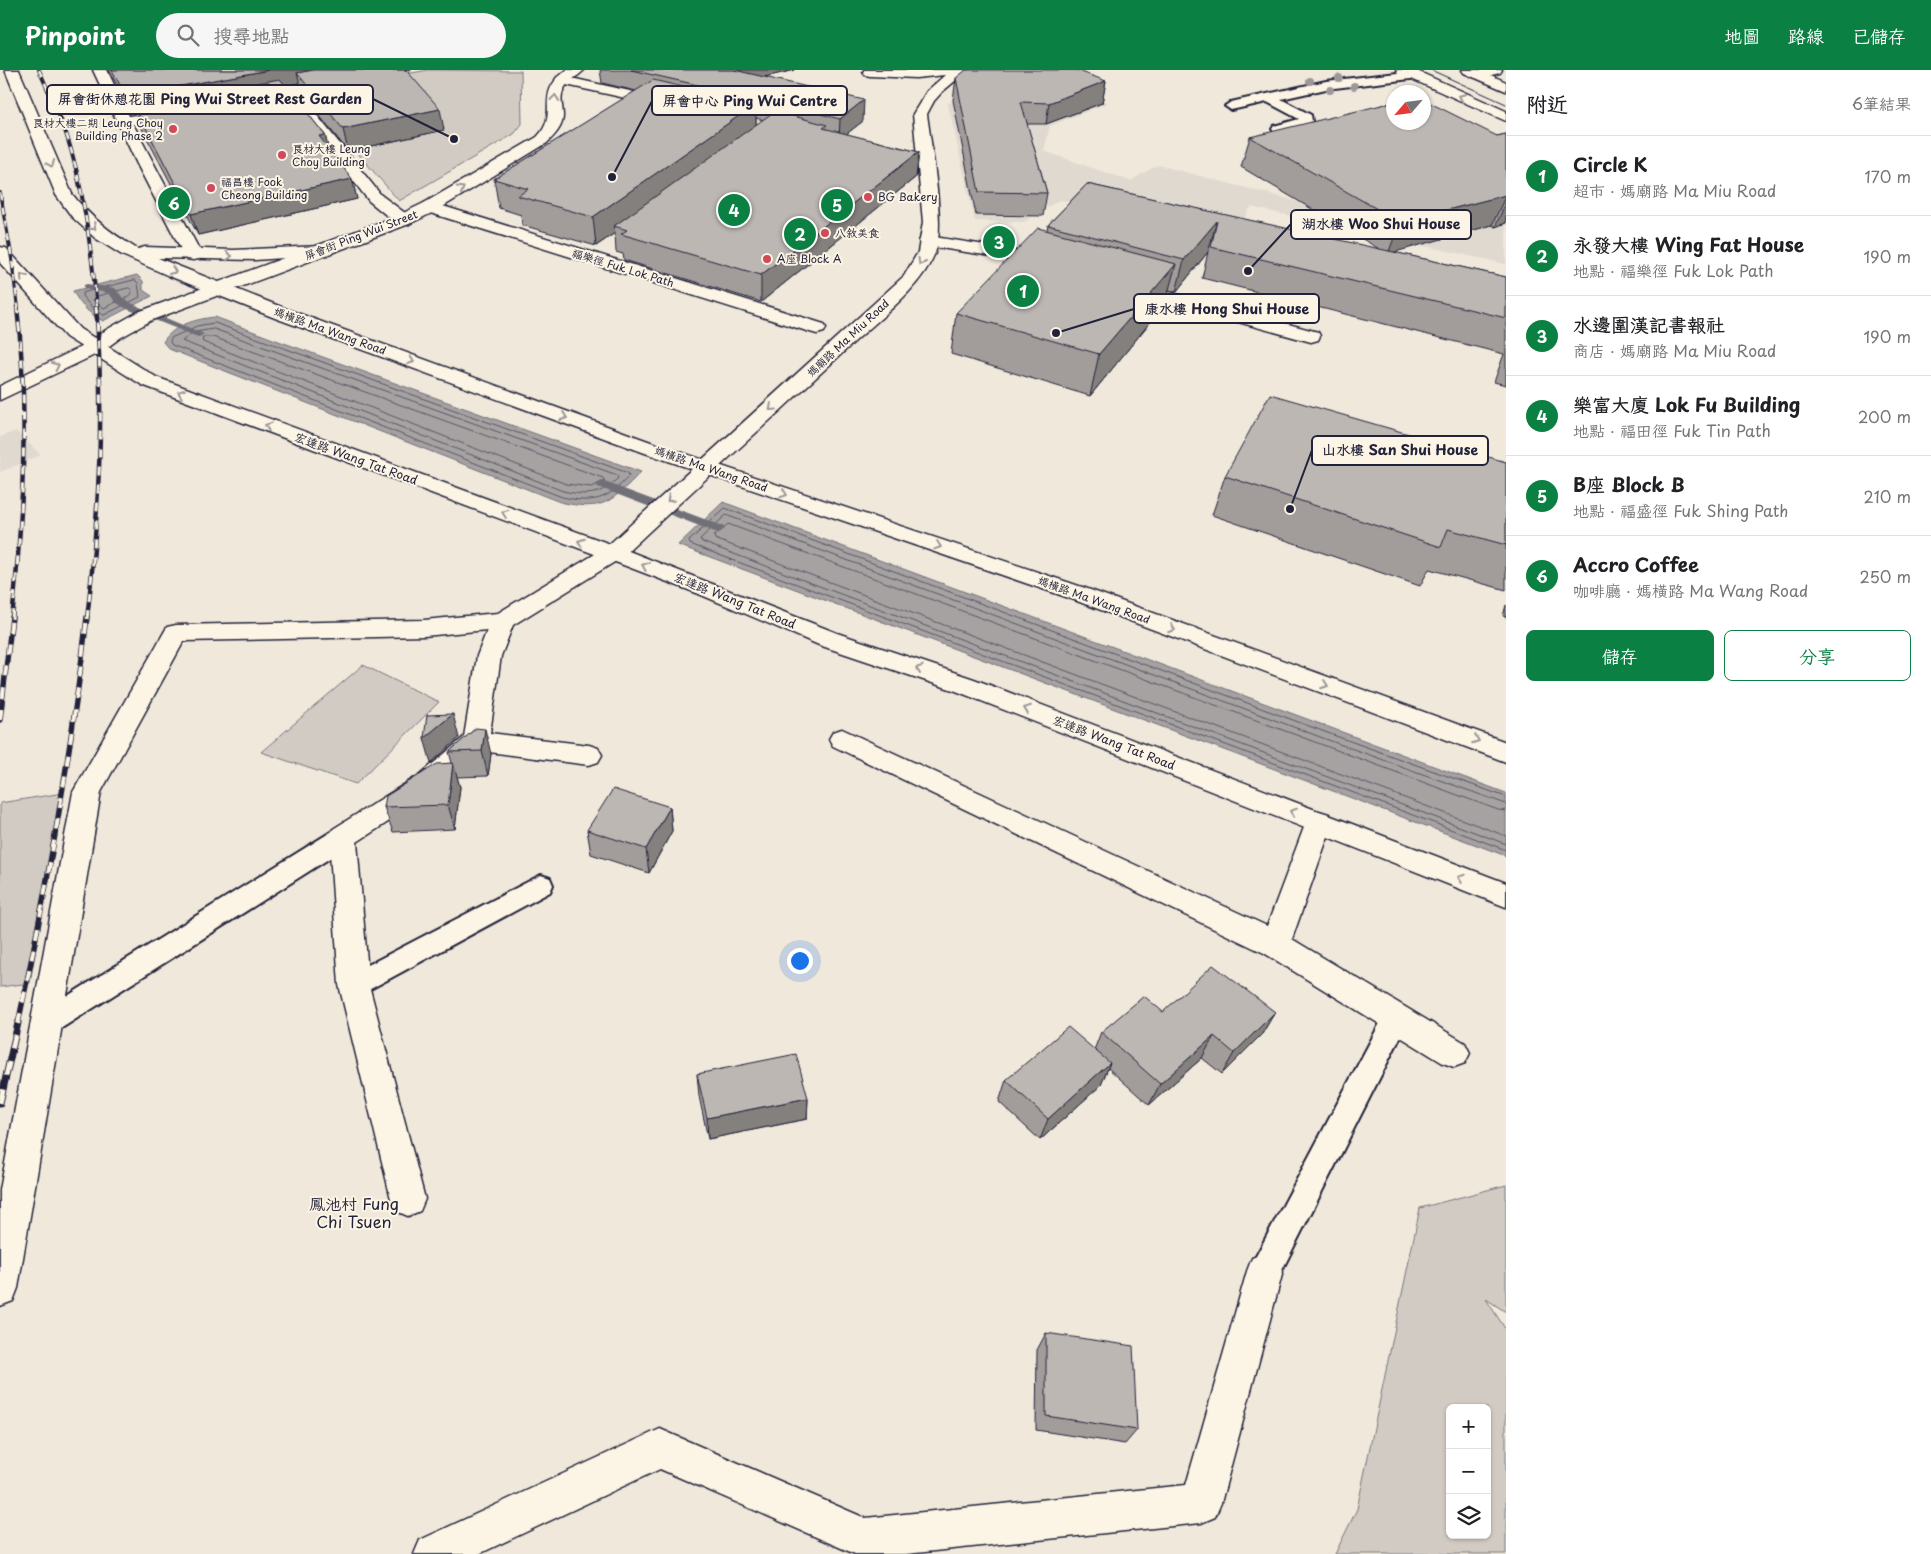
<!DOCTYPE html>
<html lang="zh-TW">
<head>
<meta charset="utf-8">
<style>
  :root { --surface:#fff; --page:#f6f6f6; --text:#202124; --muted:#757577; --line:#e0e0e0; --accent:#0b8043 }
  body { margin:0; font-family:"Playpen Sans","LXGW WenKai TC",sans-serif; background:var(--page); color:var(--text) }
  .controls { position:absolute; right:15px; bottom:15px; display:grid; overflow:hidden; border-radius:8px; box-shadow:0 1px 4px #0004 }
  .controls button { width:45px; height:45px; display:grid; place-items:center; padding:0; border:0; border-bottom:1px solid var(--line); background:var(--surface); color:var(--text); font:25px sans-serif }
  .compass { position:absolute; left:1386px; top:15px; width:45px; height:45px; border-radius:50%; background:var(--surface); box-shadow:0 1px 4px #0004; rotate:242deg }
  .you { position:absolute; left:799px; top:890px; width:18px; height:18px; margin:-12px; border:4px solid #fff; border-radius:50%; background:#1a73e8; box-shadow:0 0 0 8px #1a73e833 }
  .badge { display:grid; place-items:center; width:32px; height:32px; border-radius:50%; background:var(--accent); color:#fff; font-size:16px; font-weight:700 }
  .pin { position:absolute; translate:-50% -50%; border:2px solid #fff; box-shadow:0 1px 5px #0006 }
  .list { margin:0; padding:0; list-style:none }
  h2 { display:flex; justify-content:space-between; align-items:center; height:65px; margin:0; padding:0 20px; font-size:21px }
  h2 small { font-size:16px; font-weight:400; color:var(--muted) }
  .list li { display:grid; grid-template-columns:32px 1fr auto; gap:15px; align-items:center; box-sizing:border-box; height:80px; padding:0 20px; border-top:1px solid var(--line) }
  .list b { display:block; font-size:19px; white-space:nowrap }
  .list p { margin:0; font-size:16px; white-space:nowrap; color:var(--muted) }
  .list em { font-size:16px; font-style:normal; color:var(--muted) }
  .actions { display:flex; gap:10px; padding:15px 20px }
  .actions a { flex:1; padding:11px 0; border:1px solid var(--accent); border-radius:8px; text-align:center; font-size:18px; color:var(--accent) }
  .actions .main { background:var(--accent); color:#fff }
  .icon { flex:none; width:28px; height:28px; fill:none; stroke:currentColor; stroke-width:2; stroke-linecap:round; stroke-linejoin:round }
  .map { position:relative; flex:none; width:1506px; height:1484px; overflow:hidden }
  header { display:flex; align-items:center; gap:30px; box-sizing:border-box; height:70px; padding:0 25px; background:var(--accent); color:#fff }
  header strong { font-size:24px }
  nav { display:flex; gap:28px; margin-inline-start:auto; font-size:18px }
  .search { width:350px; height:45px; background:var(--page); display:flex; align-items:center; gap:12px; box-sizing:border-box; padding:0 18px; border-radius:28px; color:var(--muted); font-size:19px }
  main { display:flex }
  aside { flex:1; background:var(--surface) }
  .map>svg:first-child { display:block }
  .built { fill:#e0d9cf }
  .green { fill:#d1cbc3; stroke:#7a767f; fill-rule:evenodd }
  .water { fill:#a6a2a2; stroke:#716f79 }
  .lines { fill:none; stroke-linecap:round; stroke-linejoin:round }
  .shore { stroke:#575564; stroke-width:1 }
  .stream { fill:#716f79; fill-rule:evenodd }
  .lane-casing { stroke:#22223b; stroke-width:4 }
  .street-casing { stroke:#22223b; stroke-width:3 }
  .secondary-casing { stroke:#22223b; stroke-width:3 }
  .primary-casing { stroke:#22223b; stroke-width:3 }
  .lane { fill:#fcf5e5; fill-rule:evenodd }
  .street { fill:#fcf5e5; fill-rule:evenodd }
  .secondary { fill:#fcf5e5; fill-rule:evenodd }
  .primary { fill:#fcf5e5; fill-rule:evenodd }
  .tram { stroke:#22223b; stroke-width:1 }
  .rail-far3-casing { stroke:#22223b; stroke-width:4 }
  .rail-far2-casing { stroke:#22223b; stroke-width:4.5 }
  .rail-far1-casing { stroke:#22223b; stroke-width:5.5 }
  .rail-casing { stroke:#22223b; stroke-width:7 }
  .rail-far3 { stroke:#fcf5e5; stroke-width:2.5; stroke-dasharray:7; stroke-linecap:butt }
  .rail-far2 { stroke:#fcf5e5; stroke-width:3; stroke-dasharray:9; stroke-linecap:butt }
  .rail-far1 { stroke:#fcf5e5; stroke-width:4; stroke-dasharray:11; stroke-linecap:butt }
  .rail { stroke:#fcf5e5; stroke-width:5; stroke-dasharray:14; stroke-linecap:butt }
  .tree { fill:#9b979a }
  .wall { fill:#a29d9a; stroke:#22223b; fill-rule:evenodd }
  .shaded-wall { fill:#84807d; stroke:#22223b }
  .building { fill:#bcb7b3; stroke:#22223b }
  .oneway { stroke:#9a9698 }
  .poi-dot { fill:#d1495b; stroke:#fcf5e5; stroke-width:2 }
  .labels { text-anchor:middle; stroke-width:4; stroke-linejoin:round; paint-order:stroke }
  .far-poi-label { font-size:11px; fill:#22223b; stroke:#fcf5e5; text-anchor:start }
  .far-street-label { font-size:11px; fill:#22223b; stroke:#fcf5e5 }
  .street-label { font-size:12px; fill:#22223b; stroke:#fcf5e5 }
  .near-neighbourhood-label { font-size:16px; fill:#22223b; stroke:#fcf5e5 }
  .leader { fill:none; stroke:#22223b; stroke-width:2 }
  .callout-dot { fill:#22223b; stroke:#fcf5e5; stroke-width:2 }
  .callout { fill:#fcf5e5; stroke:#22223b; stroke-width:2 }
  .callout-label { font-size:14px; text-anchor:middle; font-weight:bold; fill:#22223b }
</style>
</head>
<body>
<header>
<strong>Pinpoint</strong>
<div class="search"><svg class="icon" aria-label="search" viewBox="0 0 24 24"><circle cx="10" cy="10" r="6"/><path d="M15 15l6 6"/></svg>搜尋地點</div>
<nav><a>地圖</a><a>路線</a><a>已儲存</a></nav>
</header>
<main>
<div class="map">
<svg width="1506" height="1484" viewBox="0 0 1506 1484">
  <rect width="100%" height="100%" fill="#efe8db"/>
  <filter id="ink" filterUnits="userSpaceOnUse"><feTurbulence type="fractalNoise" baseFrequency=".02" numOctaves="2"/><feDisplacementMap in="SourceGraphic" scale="10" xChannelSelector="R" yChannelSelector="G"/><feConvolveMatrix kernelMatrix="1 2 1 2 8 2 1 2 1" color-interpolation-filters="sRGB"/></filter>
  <g filter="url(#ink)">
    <!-- built -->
    <path class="built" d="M 1025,0 L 1108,33 L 1050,56 L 1044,81 L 1130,111 L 1158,95 L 1311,135 L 1506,88 L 1506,194 L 1251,137 L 1236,162 L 1116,136 L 1059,130 L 1024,152 L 975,151 L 948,34 L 982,3 Z
      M 16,361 L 41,385 L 0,402 L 0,367 Z"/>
    <!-- green -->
    <path class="green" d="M 428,0 L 521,1 L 522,54 L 514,64 L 399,131 L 354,79 L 368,11 Z
      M 363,595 L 439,632 L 356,714 L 261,682 Z
      M 63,723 L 30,913 L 0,917 L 0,733 Z
      M 1506,1115 L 1506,1242 L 1486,1229 L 1506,1260 L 1506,1484 L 1335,1484 L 1357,1439 L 1420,1138 ZM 1450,1338 L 1487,1338 L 1487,1465 L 1450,1465 Z"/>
    <!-- water -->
    <path class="water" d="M 137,205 L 143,211 L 143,220 L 152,226 L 103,251 C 89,244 80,235 73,221 Z
      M 215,247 L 273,269 L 641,402 C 611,432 604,442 560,432 L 169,279 L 163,272 C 173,255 196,249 215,247 Z
      M 723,432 L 1506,723 L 1506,786 L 678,475 Z"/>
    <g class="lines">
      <!-- shore -->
      <path class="shore" d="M 135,210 L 138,213 L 140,227 L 104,245 L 95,241 L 82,226 L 83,223 Z
        M 129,218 L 132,220 L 131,225 L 104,238 L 93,230 L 95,227 Z
        M 215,253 L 628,403 L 629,406 C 607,430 594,434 562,427 L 172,275 L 170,272 L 171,268 L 197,256 Z
        M 214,259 L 617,405 L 618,408 C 601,426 586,426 563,421 L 182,271 L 192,263 Z
        M 203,267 L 213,267 L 603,408 L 605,411 L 591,417 L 566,414 L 203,272 Z
        M 1506,727 L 1333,665 L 725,438 L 689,471 L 690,474 L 1506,780
        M 1506,734 L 1331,671 L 726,445 L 700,469 L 702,472 L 1506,774
        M 1506,741 L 1498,740 L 728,454 L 714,466 L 715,469 L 1506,766"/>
      <!-- stream -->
      <path class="stream" d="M 87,214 L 115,218 L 123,228 L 135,235 L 204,264 L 199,267 L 195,266 L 127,239 L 115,232 L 109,223 L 84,219 L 84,215 Z
        M 602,411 L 723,456 L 725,459 L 719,463 L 715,462 L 598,417 L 596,415 L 598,413 Z"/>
      <defs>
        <path id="lane" d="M 1415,1 L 1419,2 L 1421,5 L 1419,8 L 1326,19 L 1281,29 L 1311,45 L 1312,51 L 1311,54 L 1279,63 L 1274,62 L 1272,59 L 1274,56 L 1299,49 L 1267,32 L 1231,40 L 1225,36 L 1231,32 L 1326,11 Z
          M 343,758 L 352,760 L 355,767 L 352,774 L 57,961 L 47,965 L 37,961 L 33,953 L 37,945 L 334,760 Z
          M 541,805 L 550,808 L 553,815 L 550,822 L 363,923 L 354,926 L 345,923 L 341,915 L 345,907 Z
          M 1397,936 L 1407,940 L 1410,948 L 1276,1212 L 1265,1216 L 1254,1212 L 1250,1201 L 1254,1190 L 1387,940 Z"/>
        <path id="street" d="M 93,0 L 107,0 L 129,46 L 174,39 L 179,40 L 181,43 L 179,46 L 174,47 L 133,54 L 202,185 L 199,189 L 193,190 L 187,189 L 184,185 L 137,94 Z
          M 380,0 L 410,0 L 403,4 L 253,32 L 248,31 L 246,28 L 248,25 L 253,24 Z
          M 1477,0 L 1502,0 L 1500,3 L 1478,8 L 1473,7 L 1471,4 Z
          M 562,6 L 666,29 L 671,30 L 673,33 L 671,36 L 666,37 L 557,13 L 555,10 L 557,7 Z
          M 302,32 L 307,33 L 381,125 L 409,146 L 411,150 L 409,154 L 397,154 L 369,131 L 295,36 L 297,33 Z
          M 430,132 L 824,254 L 826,258 L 824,262 L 817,264 L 810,262 L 424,141 L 422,137 L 424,133 Z
          M 928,166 L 1004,178 L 1055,191 L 1058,195 L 1055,199 L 1049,200 L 1003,188 L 922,175 L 919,171 L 922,167 Z
          M 1131,212 L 1318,262 L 1320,266 L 1318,270 L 1311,272 L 1125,221 L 1122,217 L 1125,213 Z
          M 613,476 L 621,478 L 624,483 L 621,488 L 513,555 L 501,586 L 490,663 L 589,675 L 598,678 L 602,685 L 598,692 L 589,695 L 481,681 L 441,718 L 357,772 L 369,915 L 425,1129 L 420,1141 L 408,1146 L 396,1141 L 391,1129 L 339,915 L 329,767 L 333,759 L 421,704 L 464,667 L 477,586 L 487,560 L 424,566 L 184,571 L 101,722 L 18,1218 L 13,1231 L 0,1236 L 0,1120 L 73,722 L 167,557 L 176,555 L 424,550 L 498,543 L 605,478 Z
          M 842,659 L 1267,856 L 1309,744 L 1319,741 L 1329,744 L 1333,752 L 1292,869 L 1465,973 L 1470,983 L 1465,993 L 1454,997 L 1443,993 L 1264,883 L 833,676 L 829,669 L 833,662 Z
          M 1265,1183 L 1278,1188 L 1283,1201 L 1221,1433 L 1215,1447 L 1201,1453 L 906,1484 L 855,1484 L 660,1399 L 479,1484 L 414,1484 L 420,1470 L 660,1359 L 865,1448 L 1186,1415 L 1247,1201 L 1252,1188 Z"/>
        <path id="secondary" d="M 567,0 L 584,0 C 578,7 568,10 564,19 C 559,28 563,37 563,46 C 563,57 554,66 547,73 L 436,141 L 409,154 L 152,250 L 120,268 L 101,282 L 0,330 L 0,316 L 87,274 L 106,260 L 138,242 L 397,146 L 424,133 L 537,67 C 561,42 532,25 567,0 Z
          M 864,0 L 968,0 L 942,22 L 934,31 L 927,44 C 931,75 946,157 935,183 C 920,220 877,250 849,277 C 773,348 696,417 621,488 L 613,490 L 605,488 L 602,483 L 605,478 L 904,206 L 918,182 L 923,152 L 913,44 L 927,21 L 945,5 L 916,8 L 870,6 L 865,5 L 863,2 Z
          M 1396,0 L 1415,0 L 1506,41 L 1506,51 L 1398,3 Z
          M 1462,0 L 1480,0 L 1506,12 L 1506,21 L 1464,3 Z"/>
        <path id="primary" d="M 5,0 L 19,0 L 72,124 C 90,147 110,162 134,177 L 138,179 L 145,177 L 233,180 L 321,176 L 327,177 L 330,181 L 327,185 L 255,190 L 158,188 L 289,240 L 659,375 L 1085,518 L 1506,672 L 1506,692 L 1069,528 L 645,383 L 275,248 L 169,206 L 122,185 L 95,168 L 72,147 L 56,125 Z
          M 0,177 L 6,178 L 80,259 L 156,307 L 621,478 L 837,563 L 974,609 L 1506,813 L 1506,837 L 956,621 L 819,575 L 699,524 L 605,488 L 142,315 L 66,267 L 0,193 Z"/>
      </defs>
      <!-- lane casing -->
      <use href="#lane" class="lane-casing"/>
      <!-- street casing -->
      <use href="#street" class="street-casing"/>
      <!-- secondary casing -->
      <use href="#secondary" class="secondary-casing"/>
      <!-- primary casing -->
      <use href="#primary" class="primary-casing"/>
      <!-- lane -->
      <use href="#lane" class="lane"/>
      <!-- street -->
      <use href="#street" class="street"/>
      <!-- secondary -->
      <use href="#secondary" class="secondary"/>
      <!-- primary -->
      <use href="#primary" class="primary"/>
      <!-- tram -->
      <path class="tram" d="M 1431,0 L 1506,34"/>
      <defs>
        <path id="rail-far3" d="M 39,0 C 48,20 57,40 65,60 C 84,117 91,179 97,238
          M 0,123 L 12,189 L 18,238"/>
        <path id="rail-far2" d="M 12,549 C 23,446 29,340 17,237
          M 87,549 C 99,445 105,340 96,237"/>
        <path id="rail-far1" d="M 0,650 L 12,547
          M 18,954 C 47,820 71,684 87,547"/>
        <path id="rail" d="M 0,1033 L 18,953"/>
      </defs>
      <!-- rail-far3 casing -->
      <use href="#rail-far3" class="rail-far3-casing"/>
      <!-- rail-far2 casing -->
      <use href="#rail-far2" class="rail-far2-casing"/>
      <!-- rail-far1 casing -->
      <use href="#rail-far1" class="rail-far1-casing"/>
      <!-- rail casing -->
      <use href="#rail" class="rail-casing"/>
      <!-- rail-far3 -->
      <use href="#rail-far3" class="rail-far3"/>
      <!-- rail-far2 -->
      <use href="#rail-far2" class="rail-far2"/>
      <!-- rail-far1 -->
      <use href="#rail-far1" class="rail-far1"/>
      <!-- rail -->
      <use href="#rail" class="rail"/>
    </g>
    <!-- trees -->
    <g class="tree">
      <circle cx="1339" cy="8" r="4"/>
      <circle cx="1310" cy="11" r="4"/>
      <circle cx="1354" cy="16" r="4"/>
      <circle cx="1330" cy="20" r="4"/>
    </g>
    <!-- wall -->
    <path class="wall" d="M 109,0 L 406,0 L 444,60 L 348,81 L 302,24 L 300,13 L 285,15 L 325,65 L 328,78 L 352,109 L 357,129 L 198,165 L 140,55 L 136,42 L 132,43 Z
      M 600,0 L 795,0 L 764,7 L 863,51 L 846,64 L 919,82 L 916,107 L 761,232 L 624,190 L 623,184 L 616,182 L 615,163 L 596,176 L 522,155 L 521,145 L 499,138 L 494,109 L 636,21 L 602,13 ZM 756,48 L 763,50 L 756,55 Z
      M 956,8 L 1106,11 L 1102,33 L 1046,54 L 1027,54 L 1047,123 L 1043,146 L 976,145 L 953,30 Z
      M 1506,64 L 1506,153 L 1495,157 L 1492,155 L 1393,182 L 1506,207 L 1506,315 L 1494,312 L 1504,284 L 1202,208 L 1208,182 L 1176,222 L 1169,220 L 1165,234 L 1090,326 L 951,284 L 956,243 L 1047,160 L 1048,155 L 1087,114 L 1381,180 L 1241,97 L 1250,67 L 1497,66 Z
      M 1506,392 L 1506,520 L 1429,499 L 1420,516 L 1212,445 L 1225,406 Z
      M 1506,535 L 1506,547 L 1503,546 Z
      M 476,658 L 491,684 L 488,706 L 457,707 L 460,717 L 455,759 L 393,762 L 384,737 L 452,693 L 449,682 Z
      M 670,737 L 672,761 L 649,803 L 591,784 L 587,760 Z
      M 1163,942 L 1275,942 L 1262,964 L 1222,1004 L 1202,988 L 1149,1035 L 1108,998 L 1101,1015 L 1040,1070 L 999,1032 L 1006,1010 L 1094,980 L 1101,962 Z
      M 697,1004 L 808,1028 L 807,1049 L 708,1069 L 699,1026 Z
      M 1046,1263 L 1137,1360 L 1125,1374 L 1036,1360 L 1037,1280 Z"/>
    <!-- shaded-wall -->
    <path class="shaded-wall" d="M 269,0 L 370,0 L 297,3 L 300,13 L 137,42 L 134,35 L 136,42 L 132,43 L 126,26 Z
      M 721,0 L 795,0 L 721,17 Z
      M 1106,11 L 1102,33 L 1046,54 L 1049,33 Z
      M 864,30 L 863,51 L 839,70 L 840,49 Z
      M 756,34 L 756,62 L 614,156 L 615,163 L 596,176 L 593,147 Z
      M 440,39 L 444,60 L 348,81 L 343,59 Z
      M 325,65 L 330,85 L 319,66 Z
      M 919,82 L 916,107 L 761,232 L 761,205 Z
      M 352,109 L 357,129 L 198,165 L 191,144 Z
      M 1506,125 L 1492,155 L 1388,184 L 1400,152 Z
      M 1506,132 L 1506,153 L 1495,157 Z
      M 1217,151 L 1208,182 L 1176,222 L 1184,190 Z
      M 1176,194 L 1165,234 L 1090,326 L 1099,284 Z
      M 453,644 L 459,668 L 431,693 L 424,668 Z
      M 485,659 L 491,684 L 488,706 L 482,681 Z
      M 453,693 L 460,717 L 455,759 L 448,735 Z
      M 670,737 L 672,761 L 649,803 L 646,779 Z
      M 1275,942 L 1262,964 L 1222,1004 L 1234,983 Z
      M 1214,966 L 1202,988 L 1149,1035 L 1160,1014 Z
      M 1110,993 L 1101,1015 L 1040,1070 L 1048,1049 Z
      M 808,1028 L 807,1049 L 708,1069 L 707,1048 Z"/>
    <!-- building -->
    <path class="building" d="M 112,0 L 269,0 L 126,26 Z
      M 314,0 L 406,0 L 440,39 L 343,59 L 297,3 Z
      M 631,0 L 734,0 L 864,30 L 840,49 L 773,32 Z
      M 966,0 L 1076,0 L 1106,11 L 1049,33 L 1021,32 L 1047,123 L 979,122 L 956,8 Z
      M 280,9 L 325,65 L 319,66 L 352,109 L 191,144 L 134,35 Z
      M 653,10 L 756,34 L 593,147 L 518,126 L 528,119 L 494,109 Z
      M 1424,30 L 1497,66 L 1506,64 L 1506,125 L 1400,152 L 1250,67 L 1394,32 L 1394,52 L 1424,52 Z
      M 775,41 L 827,55 L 823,58 L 919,82 L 761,205 L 621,164 L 627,160 L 614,156 Z
      M 1087,114 L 1506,207 L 1506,248 L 1211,177 L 1217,151 L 1184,190 L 1048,155 Z
      M 1038,158 L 1176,194 L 1099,284 L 956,243 Z
      M 1270,324 L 1506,392 L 1506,475 L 1448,459 L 1441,477 L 1225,406 Z
      M 453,644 L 424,668 L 427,645 Z
      M 476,658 L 485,659 L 482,681 L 449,682 Z
      M 453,693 L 448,735 L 384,737 L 386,726 L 437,694 Z
      M 613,719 L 670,737 L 646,779 L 587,760 Z
      M 1213,895 L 1275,942 L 1234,983 L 1214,966 L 1160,1014 L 1101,962 L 1144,926 L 1163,942 Z
      M 1068,957 L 1110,993 L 1048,1049 L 1006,1010 Z
      M 796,984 L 808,1028 L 707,1048 L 697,1004 Z
      M 1046,1263 L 1133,1276 L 1137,1360 L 1046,1346 Z"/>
    <!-- one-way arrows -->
    <defs><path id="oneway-chevron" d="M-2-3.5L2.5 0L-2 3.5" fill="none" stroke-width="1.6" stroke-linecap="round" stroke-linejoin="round" transform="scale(1.25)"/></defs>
    <g class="oneway">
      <use href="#oneway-chevron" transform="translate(1462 27) rotate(-155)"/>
      <use href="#oneway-chevron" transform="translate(555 28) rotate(-83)"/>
      <use href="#oneway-chevron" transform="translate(51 94) rotate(67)"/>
      <use href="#oneway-chevron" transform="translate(461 119) rotate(-30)"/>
      <use href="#oneway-chevron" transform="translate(93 157) rotate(43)"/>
      <use href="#oneway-chevron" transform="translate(229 186) rotate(-1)"/>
      <use href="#oneway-chevron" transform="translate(921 192) rotate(120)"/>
      <use href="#oneway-chevron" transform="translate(173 201) rotate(23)"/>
      <use href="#oneway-chevron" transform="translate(23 207) rotate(-132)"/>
      <use href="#oneway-chevron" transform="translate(411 291) rotate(20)"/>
      <use href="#oneway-chevron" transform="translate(56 296) rotate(-25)"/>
      <use href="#oneway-chevron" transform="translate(181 323) rotate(-159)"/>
      <use href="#oneway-chevron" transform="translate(772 338) rotate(138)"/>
      <use href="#oneway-chevron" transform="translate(564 347) rotate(20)"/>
      <use href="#oneway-chevron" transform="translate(268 356) rotate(-159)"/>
      <use href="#oneway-chevron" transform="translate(784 424) rotate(19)"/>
      <use href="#oneway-chevron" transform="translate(670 429) rotate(137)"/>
      <use href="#oneway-chevron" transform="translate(505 443) rotate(-160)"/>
      <use href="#oneway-chevron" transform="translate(581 472) rotate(-160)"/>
      <use href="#oneway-chevron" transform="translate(938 476) rotate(19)"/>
      <use href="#oneway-chevron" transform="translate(645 496) rotate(-158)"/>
      <use href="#oneway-chevron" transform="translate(1172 559) rotate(20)"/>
      <use href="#oneway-chevron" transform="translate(919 599) rotate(-162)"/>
      <use href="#oneway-chevron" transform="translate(1325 615) rotate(20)"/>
      <use href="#oneway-chevron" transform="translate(1027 639) rotate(-159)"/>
      <use href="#oneway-chevron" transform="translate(1476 670) rotate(20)"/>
      <use href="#oneway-chevron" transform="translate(1293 742) rotate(-159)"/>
      <use href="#oneway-chevron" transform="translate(1461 808) rotate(-159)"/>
    </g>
  </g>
  <!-- markers -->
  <g class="poi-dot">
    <circle cx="173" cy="59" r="5"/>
    <circle cx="282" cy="85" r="5"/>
    <circle cx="211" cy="118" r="5"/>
    <circle cx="868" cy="127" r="5"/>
    <circle cx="825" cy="163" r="5"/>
    <circle cx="767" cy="189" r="5"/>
  </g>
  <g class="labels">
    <!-- far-poi labels -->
    <g class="far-poi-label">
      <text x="163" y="57" text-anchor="end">良材大樓二期 Leung Choy<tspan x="163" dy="13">Building Phase 2</tspan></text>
      <text x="292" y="83">良材大樓 Leung<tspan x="292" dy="13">Choy Building</tspan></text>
      <text x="221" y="116">福昌樓 Fook<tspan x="221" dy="13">Cheong Building</tspan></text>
      <text x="878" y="131">BG Bakery</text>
      <text x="835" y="167">八敘美食</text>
      <text x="777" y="193">A座 Block A</text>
    </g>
    <!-- far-street labels -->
    <g class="far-street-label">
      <text transform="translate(361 165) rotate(-21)" y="4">屏會街 Ping Wui Street</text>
      <text transform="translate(623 198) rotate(17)" y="4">福樂徑 Fuk Lok Path</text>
      <text transform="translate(330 261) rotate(20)" y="4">媽橫路 Ma Wang Road</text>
      <text transform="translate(848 268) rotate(-43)" y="4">媽廟路 Ma Miu Road</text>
      <text transform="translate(711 399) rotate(19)" y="4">媽橫路 Ma Wang Road</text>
      <text transform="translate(1094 530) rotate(20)" y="4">媽橫路 Ma Wang Road</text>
    </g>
    <!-- street labels -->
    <g class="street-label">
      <text transform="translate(356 389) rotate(20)" y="4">宏達路 Wang Tat Road</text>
      <text transform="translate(735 531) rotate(22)" y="4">宏達路 Wang Tat Road</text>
      <text transform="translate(1114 673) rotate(21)" y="4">宏達路 Wang Tat Road</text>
    </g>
    <!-- near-neighbourhood labels -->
    <g class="near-neighbourhood-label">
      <text x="354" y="1140">鳳池村 Fung<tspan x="354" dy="18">Chi Tsuen</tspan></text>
    </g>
  </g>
  <!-- callouts -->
  <path class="leader" d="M454 69L373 29M612 107L652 31M1248 201L1291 154M1056 263L1134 239M1290 439L1312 380"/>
  <g class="callout-dot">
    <circle cx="454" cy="69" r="5"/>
    <circle cx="612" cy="107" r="5"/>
    <circle cx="1248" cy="201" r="5"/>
    <circle cx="1056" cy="263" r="5"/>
    <circle cx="1290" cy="439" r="5"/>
  </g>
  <g class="callout">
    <rect x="47" y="15" width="326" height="29" rx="5"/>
    <rect x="652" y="16" width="195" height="29" rx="5"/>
    <rect x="1291" y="140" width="180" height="29" rx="5"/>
    <rect x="1134" y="224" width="185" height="29" rx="5"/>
    <rect x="1312" y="366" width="176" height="29" rx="5"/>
  </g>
  <g class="callout-label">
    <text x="210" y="34">屏會街休憩花園 Ping Wui Street Rest Garden</text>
    <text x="750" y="36">屏會中心 Ping Wui Centre</text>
    <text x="1381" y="159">湖水樓 Woo Shui House</text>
    <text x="1227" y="244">康水樓 Hong Shui House</text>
    <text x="1400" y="385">山水樓 San Shui House</text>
  </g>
</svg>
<div class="controls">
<button>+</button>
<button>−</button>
<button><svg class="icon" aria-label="layers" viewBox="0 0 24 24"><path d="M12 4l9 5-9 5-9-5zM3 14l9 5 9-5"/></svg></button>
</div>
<svg class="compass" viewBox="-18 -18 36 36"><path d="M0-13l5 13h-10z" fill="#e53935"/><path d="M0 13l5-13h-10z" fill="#757577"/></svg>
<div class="you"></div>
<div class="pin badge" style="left:1023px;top:221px">1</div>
<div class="pin badge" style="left:800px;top:164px">2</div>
<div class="pin badge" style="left:999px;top:172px">3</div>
<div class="pin badge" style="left:734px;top:140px">4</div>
<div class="pin badge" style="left:837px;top:135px">5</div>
<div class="pin badge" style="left:174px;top:133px">6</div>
</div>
<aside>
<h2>附近<small>6筆結果</small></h2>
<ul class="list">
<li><span class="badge">1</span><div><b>Circle K</b><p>超市 · 媽廟路 Ma Miu Road</p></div><em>170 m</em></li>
<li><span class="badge">2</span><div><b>永發大樓 Wing Fat House</b><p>地點 · 福樂徑 Fuk Lok Path</p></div><em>190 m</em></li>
<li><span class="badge">3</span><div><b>水邊圍漢記書報社</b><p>商店 · 媽廟路 Ma Miu Road</p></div><em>190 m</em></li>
<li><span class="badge">4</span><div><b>樂富大廈 Lok Fu Building</b><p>地點 · 福田徑 Fuk Tin Path</p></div><em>200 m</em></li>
<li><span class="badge">5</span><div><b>B座 Block B</b><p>地點 · 福盛徑 Fuk Shing Path</p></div><em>210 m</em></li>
<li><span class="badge">6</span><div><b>Accro Coffee</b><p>咖啡廳 · 媽橫路 Ma Wang Road</p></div><em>250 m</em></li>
</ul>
<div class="actions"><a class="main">儲存</a><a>分享</a></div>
</aside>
</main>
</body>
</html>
